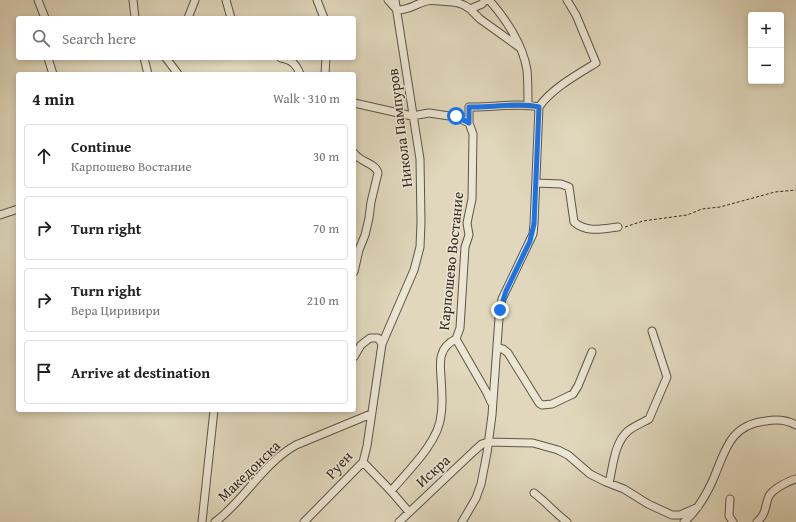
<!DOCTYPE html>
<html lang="en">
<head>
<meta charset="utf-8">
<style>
  :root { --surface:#fff; --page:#f6f6f6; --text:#202124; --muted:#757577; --line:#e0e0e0 }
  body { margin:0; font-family:"Gentium Book Plus",serif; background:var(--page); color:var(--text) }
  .controls { position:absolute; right:12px; top:12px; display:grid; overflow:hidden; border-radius:4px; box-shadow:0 2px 6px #0003 }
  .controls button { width:36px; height:36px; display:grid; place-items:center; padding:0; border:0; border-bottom:1px solid var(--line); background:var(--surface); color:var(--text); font:20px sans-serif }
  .stop { position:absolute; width:12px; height:12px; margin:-9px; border:3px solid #1a73e8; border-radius:50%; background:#fff }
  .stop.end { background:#1a73e8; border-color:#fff; box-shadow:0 1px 4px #0008 }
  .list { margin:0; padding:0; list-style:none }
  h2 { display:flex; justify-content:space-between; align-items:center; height:52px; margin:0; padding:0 16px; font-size:17px }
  h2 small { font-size:13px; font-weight:400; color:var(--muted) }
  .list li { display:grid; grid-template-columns:26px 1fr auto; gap:12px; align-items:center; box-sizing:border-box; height:64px; margin:0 8px 8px; padding:0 8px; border:1px solid var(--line); border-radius:4px }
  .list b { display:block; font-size:15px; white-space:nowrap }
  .list p { margin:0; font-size:13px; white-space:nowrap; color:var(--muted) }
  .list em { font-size:13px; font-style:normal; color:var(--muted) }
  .icon { flex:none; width:22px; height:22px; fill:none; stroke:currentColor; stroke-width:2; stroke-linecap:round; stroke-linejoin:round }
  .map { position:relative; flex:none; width:796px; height:522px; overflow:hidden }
  .search { position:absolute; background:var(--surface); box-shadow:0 2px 6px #0003; left:16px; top:16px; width:340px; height:44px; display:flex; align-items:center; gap:10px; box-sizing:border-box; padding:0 14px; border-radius:4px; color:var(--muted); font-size:15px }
  .panel { position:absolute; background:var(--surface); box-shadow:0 2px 6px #0003; left:16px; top:72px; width:340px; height:340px; border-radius:4px }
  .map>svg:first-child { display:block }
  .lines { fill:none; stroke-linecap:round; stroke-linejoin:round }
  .minor-casing { stroke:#5e5447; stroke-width:9 }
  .path { stroke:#332920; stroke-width:1; stroke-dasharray:3 2; stroke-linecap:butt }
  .minor { stroke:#ebe5d3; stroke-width:7 }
  .route { stroke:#1a73e8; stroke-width:5 }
  .labels { text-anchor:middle; stroke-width:3; stroke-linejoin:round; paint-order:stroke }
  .street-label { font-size:15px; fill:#332920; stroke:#ebe5d3 }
</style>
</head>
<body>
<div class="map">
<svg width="796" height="522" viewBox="0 0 796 522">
  <rect width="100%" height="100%" fill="#e0d7bc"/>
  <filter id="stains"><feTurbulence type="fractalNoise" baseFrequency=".005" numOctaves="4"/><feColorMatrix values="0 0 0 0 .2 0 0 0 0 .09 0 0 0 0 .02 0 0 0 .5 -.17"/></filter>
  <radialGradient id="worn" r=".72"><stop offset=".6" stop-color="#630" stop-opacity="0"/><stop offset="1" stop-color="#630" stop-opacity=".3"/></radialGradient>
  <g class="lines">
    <defs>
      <path id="minor" d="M 38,0 L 45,18
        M 133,0 L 135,18
        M 226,0 L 231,18
        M 317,0 L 324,18
        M 388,0 L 397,10 C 410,10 415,4 427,1 C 431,0 436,1 440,1 C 451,2 460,1 470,9 L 482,4 L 485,0
        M 489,0 C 506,19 523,45 527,70 C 528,82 528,93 528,105
        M 470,9 L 480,19 L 519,47
        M 188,18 L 195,0
        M 48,58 L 53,74
        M 144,58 L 148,74
        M 166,58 L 178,74
        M 281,58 C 292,60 296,64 300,74
        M 325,74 L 326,58
        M 354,103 L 412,116 L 429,113 L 456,117 L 469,123
        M 354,153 C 361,163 376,163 378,173 L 371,202 L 369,218 L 365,235 L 359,250 L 354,272
        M 536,183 L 561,184 L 569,187 L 574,222 C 587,233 602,229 618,227
        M 0,215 L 18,209
        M 456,339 L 487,393 L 491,402
        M 497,348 L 503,349 L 508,353 L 539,403 L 542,405 L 552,404 L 573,394 L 578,386 L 592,352
        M 354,357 L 361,345 L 370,338 L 378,338 L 382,344
        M 363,462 L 391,491 L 409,512
        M 609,483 C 613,467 614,443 628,431 C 634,426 642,423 649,419 L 667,377 L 652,331
        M 391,491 C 408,471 439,442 441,415 C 443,403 442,391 441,378 C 441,371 439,361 442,354 C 444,346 450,342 456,339 L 460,328 L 465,247 L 469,235 L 467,223 L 472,199 L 473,134 L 469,123 L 469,107 C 492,108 518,102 539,107
        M 534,493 C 546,502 555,513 567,522
        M 730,499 L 729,516 L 733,522
        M 202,522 L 214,410
        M 215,522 C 245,500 262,464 296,445 L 371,414
        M 304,522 L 363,462 L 367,446 L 382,344 L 414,270 L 420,247 L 421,222 L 420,159 L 395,0
        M 399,522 L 474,451 L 482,444 L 488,442 L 533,443 L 558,450 L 568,455 L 590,474 L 606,482 L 624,489 L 648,504 L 672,515 L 680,515 L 698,507
        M 462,522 L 476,498 L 481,484 L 487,453 L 492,415 L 499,318 L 502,299 L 533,234 L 534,224 L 539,107 C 551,89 578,74 596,63 L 576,15 L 567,0
        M 684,522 C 697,511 705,497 712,482 C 725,453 728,425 766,421 C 776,419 787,420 796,425
        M 757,522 C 767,513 764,508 769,496 C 773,489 788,481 796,479"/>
    </defs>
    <!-- minor casing -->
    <use href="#minor" class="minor-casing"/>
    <!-- path -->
    <path class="path" d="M 625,227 L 643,221 L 687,215 L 702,209 L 720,207 L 775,192 L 796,190"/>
    <!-- minor -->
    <use href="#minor" class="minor"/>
  </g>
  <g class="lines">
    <!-- route -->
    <path class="route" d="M 456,116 L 469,123 L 469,107 C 492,108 518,102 539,107 L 534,224 L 530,241 L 506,291 L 500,310"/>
  </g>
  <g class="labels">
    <!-- street labels -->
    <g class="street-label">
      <text transform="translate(400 128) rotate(-97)" y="5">Никола Пампуров</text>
      <text transform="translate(451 261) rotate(-84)" y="5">Карпошево Востание</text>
      <text transform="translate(339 465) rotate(-48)" y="5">Руен</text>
      <text transform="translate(249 471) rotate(-44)" y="5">Македонска</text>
      <text transform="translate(433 471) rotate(-42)" y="5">Искра</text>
    </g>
  </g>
  <rect width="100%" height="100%" filter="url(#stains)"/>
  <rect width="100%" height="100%" fill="url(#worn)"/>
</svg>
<div class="controls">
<button>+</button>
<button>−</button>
</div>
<div class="stop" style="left:456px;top:116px"></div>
<div class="stop end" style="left:500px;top:310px"></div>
<div class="search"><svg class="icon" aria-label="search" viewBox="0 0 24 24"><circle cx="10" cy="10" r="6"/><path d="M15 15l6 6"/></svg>Search here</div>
<section class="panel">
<h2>4 min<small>Walk · 310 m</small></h2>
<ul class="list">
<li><svg class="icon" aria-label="ahead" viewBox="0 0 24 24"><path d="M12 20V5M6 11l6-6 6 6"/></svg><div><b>Continue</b><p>Карпошево Востание</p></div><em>30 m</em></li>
<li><svg class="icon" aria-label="right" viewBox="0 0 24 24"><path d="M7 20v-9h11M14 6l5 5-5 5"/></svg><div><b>Turn right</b></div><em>70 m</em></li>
<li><svg class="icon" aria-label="right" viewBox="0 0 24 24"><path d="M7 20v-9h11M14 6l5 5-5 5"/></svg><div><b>Turn right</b><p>Вера Циривири</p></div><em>210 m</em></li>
<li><svg class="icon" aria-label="arrive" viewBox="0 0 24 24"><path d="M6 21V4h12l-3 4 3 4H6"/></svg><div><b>Arrive at destination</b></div></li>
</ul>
</section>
</div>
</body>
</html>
